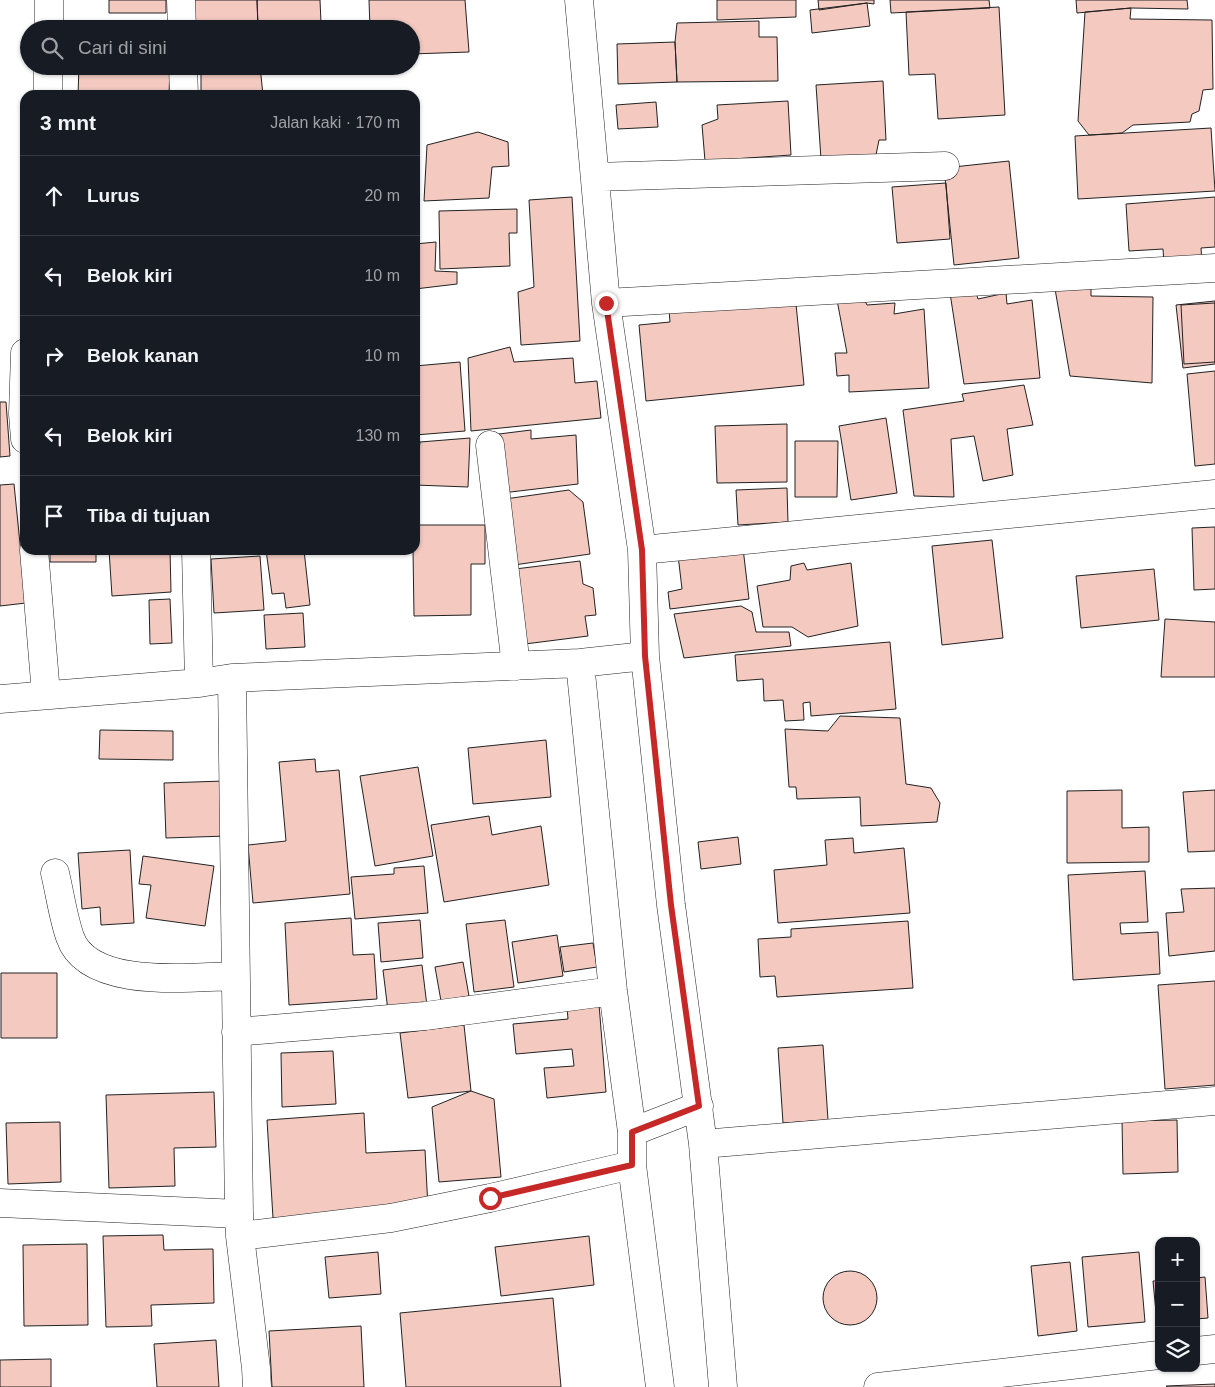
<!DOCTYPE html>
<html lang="id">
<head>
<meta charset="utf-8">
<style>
  :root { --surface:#171b24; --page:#20242c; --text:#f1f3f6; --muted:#9ea1a6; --line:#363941 }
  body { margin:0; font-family:Arial,sans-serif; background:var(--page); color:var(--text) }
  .controls { position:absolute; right:15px; bottom:15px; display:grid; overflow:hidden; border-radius:10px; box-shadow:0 1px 4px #0004 }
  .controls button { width:45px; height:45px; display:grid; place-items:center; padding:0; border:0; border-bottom:1px solid var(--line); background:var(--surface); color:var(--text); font:25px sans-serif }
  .stop { position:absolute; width:15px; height:15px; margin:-11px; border:4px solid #c62828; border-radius:50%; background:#fff }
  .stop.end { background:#c62828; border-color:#fff; box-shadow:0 1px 5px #0008 }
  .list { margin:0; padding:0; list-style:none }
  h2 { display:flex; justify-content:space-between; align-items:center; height:65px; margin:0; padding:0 20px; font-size:21px }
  h2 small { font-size:16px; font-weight:400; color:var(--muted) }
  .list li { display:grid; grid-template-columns:32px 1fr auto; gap:15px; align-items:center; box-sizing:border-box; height:80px; padding:0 20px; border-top:1px solid var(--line) }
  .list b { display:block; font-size:19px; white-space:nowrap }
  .list em { font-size:16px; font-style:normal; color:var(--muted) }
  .icon { flex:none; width:28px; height:28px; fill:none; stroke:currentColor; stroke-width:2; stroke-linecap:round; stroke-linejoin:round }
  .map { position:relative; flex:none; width:1215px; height:1387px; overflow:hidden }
  .search { position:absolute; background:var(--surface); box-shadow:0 1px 4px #0004; left:20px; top:20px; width:400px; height:55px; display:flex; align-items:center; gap:12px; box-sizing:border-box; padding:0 18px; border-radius:28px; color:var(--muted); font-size:19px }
  .panel { position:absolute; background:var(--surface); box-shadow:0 1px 4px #0004; left:20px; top:90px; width:400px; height:465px; border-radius:15px }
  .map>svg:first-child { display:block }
  .building { fill:#f3c9c0; stroke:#222 }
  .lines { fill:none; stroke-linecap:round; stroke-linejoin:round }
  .street-casing { stroke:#222; stroke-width:29 }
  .street { stroke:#fff; stroke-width:28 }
  .route { stroke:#c62828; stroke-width:6 }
</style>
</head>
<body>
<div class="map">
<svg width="1215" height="1387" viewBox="0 0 1215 1387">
  <rect width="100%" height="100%" fill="#fff"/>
  <!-- building -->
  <path class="building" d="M 109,0 L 166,0 L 166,13 L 109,13 Z
    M 190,0 L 257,0 L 258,29 L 191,29 Z
    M 257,0 L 320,0 L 321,23 L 258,25 Z
    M 369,0 L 465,0 L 469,52 L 411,54 L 411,29 L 370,29 Z
    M 717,0 L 796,0 L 796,17 L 717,20 Z
    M 818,0 L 874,0 L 874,4 L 867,3 L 819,10 Z
    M 890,0 L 989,0 L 990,8 L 891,13 Z
    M 1076,0 L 1187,0 L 1188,9 L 1131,8 L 1077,13 Z
    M 867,3 L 870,26 L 812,33 L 810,10 Z
    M 999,7 L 1005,115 L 938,119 L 935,74 L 909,75 L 906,12 Z
    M 1131,8 L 1130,19 L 1212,20 L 1213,89 L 1203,90 L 1199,111 L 1192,114 L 1190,122 L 1133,125 L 1122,133 L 1089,135 L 1078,121 L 1085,12 Z
    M 759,21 L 759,37 L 777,37 L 778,81 L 677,82 L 675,42 L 677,23 Z
    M 98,23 L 170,23 L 170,29 L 98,29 Z
    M 675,42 L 677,82 L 618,84 L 617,44 Z
    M 79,66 L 170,66 L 169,95 L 78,95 Z
    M 201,66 L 260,66 L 263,95 L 201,95 Z
    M 883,81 L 886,140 L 879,140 L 876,155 L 821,159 L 816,85 Z
    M 788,101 L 791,155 L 705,161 L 702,125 L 718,119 L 717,105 Z
    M 656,102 L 658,127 L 618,129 L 616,105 Z
    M 1211,128 L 1215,191 L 1078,199 L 1075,136 Z
    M 478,132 L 508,142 L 509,166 L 492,167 L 489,198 L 424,201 L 427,145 Z
    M 1009,161 L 1019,258 L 954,265 L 944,168 Z
    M 946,183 L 950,239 L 897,243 L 892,187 Z
    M 572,197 L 580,341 L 521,345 L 518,292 L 534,287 L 529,200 Z
    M 1215,197 L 1215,247 L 1201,248 L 1202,262 L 1164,264 L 1163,249 L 1129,251 L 1126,204 Z
    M 517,209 L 517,233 L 509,233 L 510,266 L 440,269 L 439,211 Z
    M 436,242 L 435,271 L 457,272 L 457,284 L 415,289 L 415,244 Z
    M 1054,283 L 1091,284 L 1091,296 L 1153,297 L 1152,383 L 1070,376 Z
    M 975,289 L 978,299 L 1006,293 L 1007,304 L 1032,300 L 1040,378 L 964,384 L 950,293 Z
    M 863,297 L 867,305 L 895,303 L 894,314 L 924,309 L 929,388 L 849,392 L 849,375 L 837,376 L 835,353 L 847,353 L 837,300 Z
    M 1215,301 L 1215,364 L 1183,368 L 1176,305 Z
    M 1215,303 L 1215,362 L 1184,364 L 1181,305 Z
    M 796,304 L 804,385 L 646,401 L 639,325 L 670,322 L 669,310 Z
    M 510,347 L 514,362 L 573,358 L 575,383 L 597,381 L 601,418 L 471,431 L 468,358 Z
    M 460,362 L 465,431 L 415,435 L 415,366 Z
    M 1215,371 L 1215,464 L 1195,466 L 1187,374 Z
    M 1024,385 L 1033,425 L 1007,429 L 1013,475 L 983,481 L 974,436 L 951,439 L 954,497 L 914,496 L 903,410 L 964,401 L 962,394 Z
    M 0,402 L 6,402 L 10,456 L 0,457 Z
    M 886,418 L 897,493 L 851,500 L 839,426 Z
    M 787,424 L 787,482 L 717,483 L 715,426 Z
    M 531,430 L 531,439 L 576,435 L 578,484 L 502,493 L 499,434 Z
    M 470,438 L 468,487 L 415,485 L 420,442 Z
    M 795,441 L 838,441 L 837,497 L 795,497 Z
    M 14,484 L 26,603 L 0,606 L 0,485 Z
    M 787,488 L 788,522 L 738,525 L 736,490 Z
    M 569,490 L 583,502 L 590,554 L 507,566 L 498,500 Z
    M 415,525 L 485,525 L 485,564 L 471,564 L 471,615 L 414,616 L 413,550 L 415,550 Z
    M 1215,527 L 1215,589 L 1194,590 L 1192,528 Z
    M 992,540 L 1003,638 L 942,645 L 932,546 Z
    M 743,548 L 749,599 L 670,609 L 668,592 L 682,589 L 678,555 Z
    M 50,550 L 96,550 L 96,562 L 50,562 Z
    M 109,550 L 170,550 L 171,592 L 112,596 Z
    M 266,550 L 304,550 L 310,605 L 286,608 L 284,593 L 272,594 Z
    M 260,556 L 264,610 L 214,613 L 211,559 Z
    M 580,561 L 583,584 L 593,588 L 596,615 L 585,616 L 588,636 L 517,645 L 507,570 Z
    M 804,563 L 807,570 L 851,563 L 858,626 L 808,637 L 792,627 L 763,627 L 757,586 L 790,580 L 791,566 Z
    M 1154,569 L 1159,620 L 1081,628 L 1076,576 Z
    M 170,599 L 172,643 L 150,644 L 149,600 Z
    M 741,606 L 752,612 L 756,632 L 789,632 L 791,646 L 684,658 L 674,614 Z
    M 303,613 L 305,647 L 266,649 L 264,615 Z
    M 1165,619 L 1215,622 L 1215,677 L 1161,677 Z
    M 890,642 L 896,709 L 811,716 L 810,702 L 803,703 L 804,720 L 785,721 L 783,700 L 764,701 L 763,679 L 737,681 L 735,655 Z
    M 840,716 L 900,718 L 906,784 L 931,788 L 940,803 L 937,822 L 861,826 L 860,797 L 797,799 L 796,787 L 789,787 L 785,729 L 828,731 Z
    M 100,730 L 173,731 L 173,760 L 99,759 Z
    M 546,740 L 551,797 L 473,804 L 468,748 Z
    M 315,759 L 316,772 L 339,770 L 350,894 L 253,903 L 248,845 L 286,841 L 279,762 Z
    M 418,767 L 433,856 L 375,866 L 360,776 Z
    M 224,781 L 227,836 L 166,838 L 164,783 Z
    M 1122,790 L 1122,828 L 1149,827 L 1149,862 L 1067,863 L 1067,791 Z
    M 1215,790 L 1215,851 L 1188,852 L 1183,792 Z
    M 489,816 L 492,835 L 541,826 L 549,885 L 444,902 L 431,825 Z
    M 738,837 L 741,864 L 701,869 L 698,842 Z
    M 853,838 L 854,853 L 904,848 L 910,913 L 778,923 L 774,870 L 827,865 L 825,840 Z
    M 130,850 L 134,923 L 101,925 L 100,907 L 82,909 L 78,853 Z
    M 143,856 L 214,866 L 205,926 L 146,918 L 151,885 L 139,884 Z
    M 424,866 L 428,913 L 355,919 L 351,877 L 394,874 L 394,868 Z
    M 1145,871 L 1148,922 L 1120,923 L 1121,934 L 1158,932 L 1160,974 L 1073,980 L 1068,875 Z
    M 1215,888 L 1215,951 L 1169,956 L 1166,913 L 1184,912 L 1181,889 Z
    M 351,918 L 353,955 L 374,954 L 377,999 L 289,1005 L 285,923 Z
    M 420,920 L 423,958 L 381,962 L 378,923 Z
    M 505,920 L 514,987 L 474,992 L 466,924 Z
    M 908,921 L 913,988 L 777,997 L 775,976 L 760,977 L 758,939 L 791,937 L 791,929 Z
    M 557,935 L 563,976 L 518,983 L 512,942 Z
    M 593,943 L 597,967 L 564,972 L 560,947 Z
    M 463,962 L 469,996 L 441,1001 L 435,967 Z
    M 422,965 L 427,1006 L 388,1011 L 383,970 Z
    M 1,973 L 57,973 L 57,1038 L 1,1038 Z
    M 1215,981 L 1215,1085 L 1165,1089 L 1158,985 Z
    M 599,1004 L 606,1092 L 547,1098 L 544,1068 L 574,1066 L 572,1049 L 516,1054 L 513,1024 L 568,1019 L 567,1007 Z
    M 464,1025 L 471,1091 L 408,1098 L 400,1033 Z
    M 823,1045 L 828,1120 L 783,1123 L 778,1048 Z
    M 333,1051 L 336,1104 L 282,1107 L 281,1053 Z
    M 471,1091 L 494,1099 L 501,1177 L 439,1182 L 432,1107 Z
    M 214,1092 L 216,1147 L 174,1148 L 175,1186 L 109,1188 L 106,1095 Z
    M 364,1113 L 366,1153 L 425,1150 L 428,1208 L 273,1218 L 267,1120 Z
    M 1177,1120 L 1178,1172 L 1123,1174 L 1122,1121 Z
    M 60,1122 L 61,1182 L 8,1184 L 6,1123 Z
    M 163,1235 L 164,1250 L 213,1249 L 214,1303 L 151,1305 L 152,1326 L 106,1327 L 103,1236 Z
    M 589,1236 L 594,1285 L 501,1296 L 495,1247 Z
    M 87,1244 L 88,1325 L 24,1326 L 23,1245 Z
    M 378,1252 L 381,1294 L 329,1298 L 325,1257 Z
    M 1139,1252 L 1145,1322 L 1088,1327 L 1082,1257 Z
    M 1070,1262 L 1077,1331 L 1038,1336 L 1031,1266 Z
    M823 1298a27 27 0 1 1 54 0a27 27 0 1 1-54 0Z
    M 1205,1277 L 1208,1318 L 1196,1319 L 1196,1278 Z
    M 1153,1281 L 1159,1281 L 1159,1323 L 1157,1323 Z
    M 553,1298 L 561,1387 L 406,1387 L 400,1313 Z
    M 361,1326 L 364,1387 L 272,1387 L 269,1331 Z
    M 216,1340 L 219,1387 L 157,1387 L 154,1344 Z
    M 51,1359 L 51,1387 L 0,1387 L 0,1360 Z
    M 1215,1384 L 1215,1387 L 1167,1387 L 1166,1386 Z"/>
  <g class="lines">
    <defs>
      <path id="street" d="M 181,0 L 182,29
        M 49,29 L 49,0
        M 183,66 L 184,95
        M 48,95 L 48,66
        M 595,177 L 945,166
        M 606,303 L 1215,268
        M 25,353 L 23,414 L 25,439
        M 490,445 L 516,666
        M 34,550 L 46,694
        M 196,550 L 199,683
        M 642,550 L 1215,494
        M 645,656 L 671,905 L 703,1144 L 723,1387
        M 580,663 L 613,991 L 632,1132 L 632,1165 L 660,1387
        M 232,678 L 239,1214 L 240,1236 L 256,1368 L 257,1387
        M 0,699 L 199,683 L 232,678 L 580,663 L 645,656 L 642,550 L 606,303 L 579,0
        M 55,873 C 60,894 63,917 70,937 C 88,990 191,977 236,976
        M 236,1032 L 425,1016 L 613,991
        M 632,1132 L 699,1106
        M 703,1144 L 1215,1101
        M 0,1203 L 239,1214
        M 240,1236 L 391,1218 L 490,1198 L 632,1165
        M 1196,1351 L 1215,1349
        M 878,1387 L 1159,1355"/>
    </defs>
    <!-- street casing -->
    <use href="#street" class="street-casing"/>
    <!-- street -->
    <use href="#street" class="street"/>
  </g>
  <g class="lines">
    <!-- route -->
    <path class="route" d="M 490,1198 L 632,1165 L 632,1132 L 699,1106 L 671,905 L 645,656 L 642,550 L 606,303"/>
  </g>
</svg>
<div class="controls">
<button>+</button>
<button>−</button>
<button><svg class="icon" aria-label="layers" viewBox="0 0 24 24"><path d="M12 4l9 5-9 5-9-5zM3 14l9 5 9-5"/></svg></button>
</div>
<div class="stop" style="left:490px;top:1198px"></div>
<div class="stop end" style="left:606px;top:303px"></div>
<div class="search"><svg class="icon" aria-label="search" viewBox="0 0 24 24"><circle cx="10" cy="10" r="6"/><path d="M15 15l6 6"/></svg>Cari di sini</div>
<section class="panel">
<h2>3 mnt<small>Jalan kaki · 170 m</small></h2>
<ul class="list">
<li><svg class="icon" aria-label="ahead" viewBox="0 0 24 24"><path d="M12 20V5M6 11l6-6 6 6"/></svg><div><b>Lurus</b></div><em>20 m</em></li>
<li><svg class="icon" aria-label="left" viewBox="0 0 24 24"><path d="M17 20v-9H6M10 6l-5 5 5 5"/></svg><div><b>Belok kiri</b></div><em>10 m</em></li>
<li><svg class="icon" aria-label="right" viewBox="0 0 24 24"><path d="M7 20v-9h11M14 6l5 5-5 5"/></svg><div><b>Belok kanan</b></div><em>10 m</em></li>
<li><svg class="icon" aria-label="left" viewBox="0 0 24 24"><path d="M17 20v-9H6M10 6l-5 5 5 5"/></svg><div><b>Belok kiri</b></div><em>130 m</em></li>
<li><svg class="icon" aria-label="arrive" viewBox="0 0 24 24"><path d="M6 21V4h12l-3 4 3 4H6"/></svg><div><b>Tiba di tujuan</b></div></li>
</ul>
</section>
</div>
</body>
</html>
